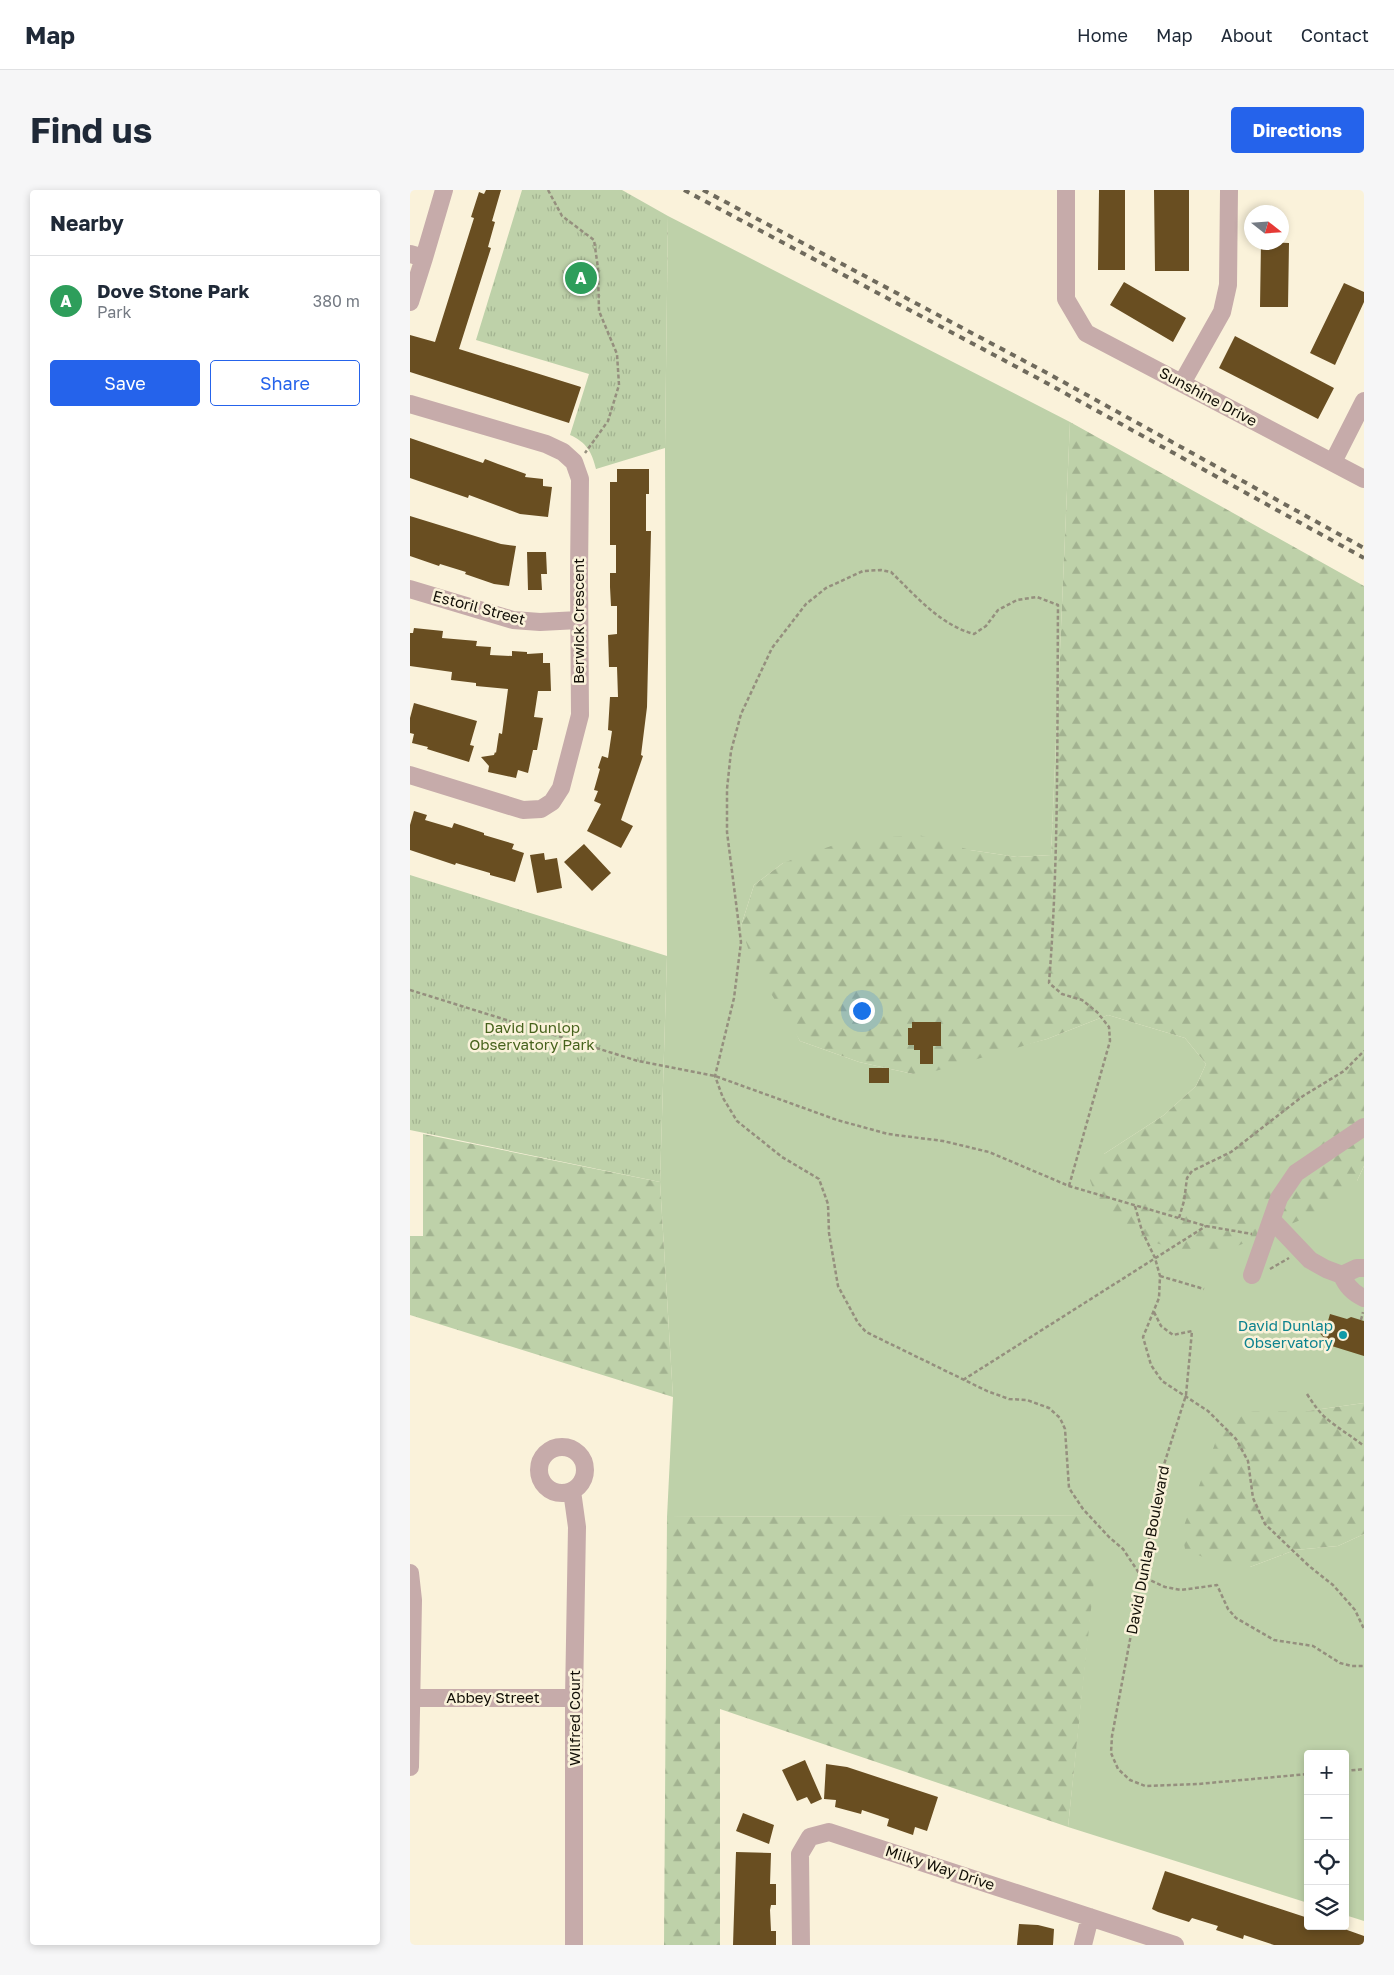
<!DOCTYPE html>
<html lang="en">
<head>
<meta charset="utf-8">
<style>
  :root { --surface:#fff; --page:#f6f6f7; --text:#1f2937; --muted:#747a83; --line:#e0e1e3; --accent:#2563eb }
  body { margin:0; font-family:"Golos Text",sans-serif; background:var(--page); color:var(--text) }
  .controls { position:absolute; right:15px; bottom:15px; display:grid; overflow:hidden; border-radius:5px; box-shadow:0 2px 8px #0003 }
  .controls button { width:45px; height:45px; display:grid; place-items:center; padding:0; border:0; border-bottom:1px solid var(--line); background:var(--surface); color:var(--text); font:25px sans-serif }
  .compass { position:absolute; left:834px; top:15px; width:45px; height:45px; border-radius:50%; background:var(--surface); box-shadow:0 2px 8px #0003; rotate:107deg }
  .you { position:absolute; left:451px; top:820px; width:18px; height:18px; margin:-12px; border:4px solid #fff; border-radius:50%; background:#1a73e8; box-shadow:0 0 0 8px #1a73e833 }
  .badge { display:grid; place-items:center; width:32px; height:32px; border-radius:50%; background:var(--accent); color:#fff; font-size:16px; font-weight:700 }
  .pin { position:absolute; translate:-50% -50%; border:2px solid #fff; box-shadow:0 1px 5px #0006 }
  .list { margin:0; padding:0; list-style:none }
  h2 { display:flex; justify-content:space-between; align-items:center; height:65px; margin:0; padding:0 20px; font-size:21px }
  h2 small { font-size:16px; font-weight:400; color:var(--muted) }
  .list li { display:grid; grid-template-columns:32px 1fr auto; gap:15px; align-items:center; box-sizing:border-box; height:90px; padding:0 20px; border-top:1px solid var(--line) }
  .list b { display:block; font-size:19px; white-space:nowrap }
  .list p { margin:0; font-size:16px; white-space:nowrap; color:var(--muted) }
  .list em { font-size:16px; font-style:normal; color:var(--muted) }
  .actions { display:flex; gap:10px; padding:15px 20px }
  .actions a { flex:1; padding:11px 0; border:1px solid var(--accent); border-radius:5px; text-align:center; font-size:18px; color:var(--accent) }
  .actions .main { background:var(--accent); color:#fff }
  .icon { flex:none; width:28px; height:28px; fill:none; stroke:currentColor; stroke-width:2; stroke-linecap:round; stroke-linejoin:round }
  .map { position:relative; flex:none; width:954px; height:1755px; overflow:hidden; border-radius:5px }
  header { display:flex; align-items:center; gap:30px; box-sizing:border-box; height:70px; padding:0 25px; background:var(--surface); border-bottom:1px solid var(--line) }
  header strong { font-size:24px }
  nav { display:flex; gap:28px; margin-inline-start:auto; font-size:18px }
  .intro { display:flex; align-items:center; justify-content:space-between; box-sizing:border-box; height:120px; padding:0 30px }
  h1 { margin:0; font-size:35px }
  .button { padding:12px 22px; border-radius:5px; background:var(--accent); color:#fff; font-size:18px; font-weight:700 }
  main { display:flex; gap:30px; padding:0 30px }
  aside { flex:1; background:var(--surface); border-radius:5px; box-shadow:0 2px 8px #0003 }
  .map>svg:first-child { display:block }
  .grass { fill:#bed1a9 }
  .forest { fill:url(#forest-firs) }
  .park { fill:url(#park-tufts) }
  .building { fill:#694e21 }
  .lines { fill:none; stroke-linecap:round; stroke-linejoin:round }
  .path { stroke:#958f7e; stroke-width:2.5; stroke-dasharray:4 2.5; stroke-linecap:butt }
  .minor { stroke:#c6abaa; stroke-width:18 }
  .rail { stroke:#6f6a5c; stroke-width:4; stroke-dasharray:6 6; stroke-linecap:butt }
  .culture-dot { fill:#0f9aa8; stroke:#faf2da; stroke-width:2 }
  .labels { text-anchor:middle; stroke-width:5; stroke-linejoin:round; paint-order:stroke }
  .street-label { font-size:15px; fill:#120f07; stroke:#faf2da }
  .park-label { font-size:15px; fill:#46621c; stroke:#faf2da }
  .culture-label { font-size:15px; fill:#0d838f; stroke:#faf2da; text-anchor:end }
</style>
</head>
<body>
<header>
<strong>Map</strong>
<nav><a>Home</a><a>Map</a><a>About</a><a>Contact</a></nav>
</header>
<div class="intro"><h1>Find us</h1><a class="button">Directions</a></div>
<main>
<aside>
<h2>Nearby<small></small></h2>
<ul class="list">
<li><span class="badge" style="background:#2e9e5b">A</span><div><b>Dove Stone Park</b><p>Park</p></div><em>380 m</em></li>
</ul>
<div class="actions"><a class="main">Save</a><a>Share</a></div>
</aside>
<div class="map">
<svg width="954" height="1755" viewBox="0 0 954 1755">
  <defs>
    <pattern id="forest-firs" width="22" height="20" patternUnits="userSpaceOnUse" patternTransform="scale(1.25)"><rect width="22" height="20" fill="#bed1a9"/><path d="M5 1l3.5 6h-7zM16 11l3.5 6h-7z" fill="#a2b290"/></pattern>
    <pattern id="park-tufts" width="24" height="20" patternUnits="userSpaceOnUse" patternTransform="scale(1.25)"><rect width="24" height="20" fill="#bed1a9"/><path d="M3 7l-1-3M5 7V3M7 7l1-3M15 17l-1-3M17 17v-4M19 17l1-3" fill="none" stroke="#a2b290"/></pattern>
  </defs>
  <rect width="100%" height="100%" fill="#faf2da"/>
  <!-- grass -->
  <path class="grass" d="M 258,26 L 660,232 L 641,665 L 607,667 L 560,660 L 373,673 L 344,695 L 331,736 L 390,851 L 449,872 L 503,884 L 637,849 L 698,825 L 775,848 L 796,874 L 786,896 L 754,925 L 694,964 L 947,991 L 954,976 L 954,1213 L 897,1221 L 843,1221 L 840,1377 L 885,1360 L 928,1356 L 954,1344 L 954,1731 L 935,1725 L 935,1564 L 898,1564 L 898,1713 L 658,1637 L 690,1325 L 257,1327 L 263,1207 L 250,992 L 257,766 L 255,258 Z"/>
  <!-- forest -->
  <path class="forest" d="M 660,232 L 954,396 L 954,976 L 947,991 L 910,1022 L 820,1059 L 782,1064 L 723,1046 L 689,1014 L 680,990 L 694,964 L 754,925 L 786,896 L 796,874 L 775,848 L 698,825 L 637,849 L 522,882 L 503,884 L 449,872 L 390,851 L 343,774 L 331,736 L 344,695 L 373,673 L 441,649 L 509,645 L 560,660 L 607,667 L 641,665 Z
    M 13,944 L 250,992 L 263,1207 L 0,1125 L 0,1046 L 13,1046 Z
    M 954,1213 L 954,1344 L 928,1356 L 885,1360 L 840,1377 L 806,1373 L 775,1359 L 772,1341 L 812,1235 L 843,1221 L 897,1221 Z
    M 691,1325 L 658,1637 L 310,1519 L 310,1755 L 254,1755 L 257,1327 Z"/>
  <!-- park -->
  <path class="park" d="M 112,0 L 212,0 L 258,26 L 255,258 L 186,279 C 182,262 176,252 160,245 L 179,184 L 66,150 Z
    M 0,685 L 257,766 L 250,992 L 0,940 Z"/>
  <!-- building -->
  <path class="building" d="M 76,0 L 91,0 L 82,31 L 85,32 L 78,57 L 81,58 L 49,159 L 171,197 L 159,233 L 0,182 L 0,145 L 25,152 L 64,28 L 61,27 L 69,2 L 74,4 Z
    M 689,0 L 715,0 L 715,80 L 688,80 Z
    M 744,0 L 779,0 L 779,81 L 745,81 Z
    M 851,52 L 879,53 L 878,117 L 850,117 Z
    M 714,92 L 776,128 L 763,152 L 700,115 Z
    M 934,93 L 954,102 L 954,112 L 925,175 L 900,163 Z
    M 825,146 L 924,198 L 908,229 L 809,178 Z
    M 0,248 L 73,273 L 75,269 L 88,274 L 116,284 L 115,287 L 133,289 L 133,296 L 142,297 L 138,327 L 110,324 L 59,305 L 58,308 L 0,288 Z
    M 207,279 L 239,279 L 239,304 L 236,304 L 236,341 L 241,341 L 237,517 L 231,565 L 233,566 L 211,630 L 223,636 L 211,658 L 177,641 L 191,614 L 184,611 L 188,601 L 184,600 L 190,579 L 188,578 L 192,566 L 198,568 L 202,541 L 198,540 L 200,507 L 208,507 L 207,477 L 199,477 L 198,445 L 207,444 L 207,416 L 201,416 L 200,397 L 200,383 L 206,383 L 206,355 L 200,355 L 200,292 L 207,292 Z
    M 0,326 L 91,354 L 106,356 L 99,396 L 84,394 L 55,384 L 56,382 L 30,374 L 29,376 L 0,366 Z
    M 117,362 L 136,362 L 137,384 L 131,384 L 132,400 L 118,400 Z
    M 4,438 L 33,441 L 32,448 L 67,451 L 66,456 L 81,457 L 80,465 L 102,466 L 102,461 L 117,462 L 117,464 L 133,463 L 133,473 L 140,473 L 141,501 L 128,501 L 124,527 L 133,528 L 127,560 L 123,560 L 118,583 L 108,580 L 106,588 L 78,582 L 79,576 L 71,567 L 84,565 L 85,562 L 86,563 L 89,543 L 92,544 L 98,499 L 66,496 L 66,493 L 41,490 L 42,482 L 0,476 L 0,443 L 3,443 Z
    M 4,513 L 67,531 L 60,555 L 64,556 L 59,572 L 17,559 L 18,557 L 2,553 L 4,544 L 0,543 L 0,528 Z
    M 4,621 L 17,625 L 15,630 L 42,638 L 44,633 L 74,643 L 74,645 L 104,654 L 102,659 L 114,663 L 105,692 L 80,685 L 80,683 L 46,673 L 45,675 L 0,660 L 0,635 Z
    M 174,654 L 201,683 L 182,701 L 154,672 Z
    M 134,663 L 135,670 L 147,668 L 152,698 L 127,703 L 120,665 Z
    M 502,832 L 531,832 L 531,856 L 523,856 L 523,874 L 510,874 L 510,860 L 504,860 L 504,855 L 498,855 L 498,838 L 502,838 Z
    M 459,878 L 479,878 L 479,893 L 459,893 Z
    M 920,1124 L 937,1129 L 941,1127 L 954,1131 L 954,1166 L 912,1153 L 914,1148 L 907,1140 L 908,1134 L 912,1131 L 918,1131 Z
    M 395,1570 L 412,1609 L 401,1614 L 397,1607 L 387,1611 L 372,1580 Z
    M 416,1574 L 437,1577 L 528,1607 L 517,1641 L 505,1637 L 503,1645 L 477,1636 L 479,1629 L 452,1620 L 451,1624 L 425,1617 L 426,1610 L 414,1609 Z
    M 333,1623 L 364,1635 L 359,1654 L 326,1641 Z
    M 326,1662 L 361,1663 L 360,1694 L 366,1694 L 366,1715 L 361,1715 L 360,1720 L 361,1741 L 366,1741 L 366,1755 L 323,1755 Z
    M 755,1681 L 898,1728 L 898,1736 L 926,1736 L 954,1746 L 954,1755 L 864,1755 L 834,1745 L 833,1749 L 806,1740 L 808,1736 L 782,1728 L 779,1732 L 748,1722 L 742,1719 Z
    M 609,1734 L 628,1735 L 644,1739 L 643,1755 L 607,1755 Z"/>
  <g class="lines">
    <!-- path -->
    <path class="path" d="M 138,0 L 152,26 L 184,50 L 188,78 L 189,121 L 207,164 L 209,195 L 198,231 L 175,263
      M 0,800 L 228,871 L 305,886 L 427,930 L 478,944 L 533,951 L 579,962 L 659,996 L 796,1036 L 842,1044
      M 659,996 L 700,851 L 699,837 L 687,822 L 672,810 L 652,804 L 639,793 C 649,667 647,541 648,415 L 627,407 L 607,410 L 588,420 L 576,436 L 564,444 C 530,435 506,406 481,382 L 471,380 L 453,381 L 416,398 L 396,414 L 362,458 L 331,524 L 321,561 L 317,599 L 317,642 L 331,752 L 324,808 L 305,886 L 313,908 L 327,931 L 372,967 L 409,989 L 418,1014 L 419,1043 L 428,1096 L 448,1133 L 456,1142 L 577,1201 L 599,1209 L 617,1210 L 639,1218 L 650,1228 L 655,1239 L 659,1298 L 673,1319 L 699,1347 L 713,1359 L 731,1386 L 755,1397 L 771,1400 L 807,1395 L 818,1419 L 826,1428 L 864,1450 L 903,1456 L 930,1473 L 942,1476 L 954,1476
      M 725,1016 L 732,1041 L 745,1068 L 750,1086 L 749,1108 L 733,1147 L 741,1175 L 752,1191 L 798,1221 L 826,1249 L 838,1271 L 843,1308 L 855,1334 L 899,1376 L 923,1395 L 945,1420 L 954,1439
      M 769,1028 L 774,1011 L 777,988 L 782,981 L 821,962 L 893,906 L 934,881 L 954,861
      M 860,1079 L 879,1068
      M 750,1086 L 794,1099
      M 744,1122 L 751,1136 L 763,1145 L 782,1141 L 776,1205 L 751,1284 L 702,1546 L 701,1563 L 708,1579 L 720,1590 L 735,1596 L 788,1594 L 898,1584
      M 951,1130 L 953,1122
      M 553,1190 L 796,1036
      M 897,1204 C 904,1215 911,1225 921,1232 C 932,1241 943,1247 954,1256
      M 935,1581 L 954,1579"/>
    <!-- minor -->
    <path class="minor" d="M 656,0 L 656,109 L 676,143 L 954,289
      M 0,64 L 14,68 L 34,0
      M 0,112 L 14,68
      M 772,193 L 812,122 L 818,95 L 819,0
      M 0,214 L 136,254 L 153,262 L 164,272 L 170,289 L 169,385 L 170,525 L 151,598 L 142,612 L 131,619 L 113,620 L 0,585
      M 923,272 L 954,211
      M 0,399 L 103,430 L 130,432 L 169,430
      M 862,1030 L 900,1070 L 916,1079 L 932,1085
      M 842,1085 L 869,1008 L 886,983 L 954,937
      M 932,1085 C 936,1096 943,1103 954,1108
      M 932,1085 L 947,1078 L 954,1078
      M129 1280a23 23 0 1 1 46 0a23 23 0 1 1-46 0Z
      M 162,1301 L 167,1337 L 164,1508 L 164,1755
      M 0,1383 L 3,1410 L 0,1577
      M 1,1508 L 164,1508
      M 391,1755 L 390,1664 L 400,1647 L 419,1642 L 765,1755
      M 673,1755 L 680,1727"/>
    <!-- rail -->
    <path class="rail" d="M 274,0 L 633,191 L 954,368
      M 293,0 L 637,183 L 954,358"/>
  </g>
  <!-- markers -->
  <circle class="culture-dot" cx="933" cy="1145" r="5"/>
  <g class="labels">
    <!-- street labels -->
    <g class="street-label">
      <text transform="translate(798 207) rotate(28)" y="5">Sunshine Drive</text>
      <text transform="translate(69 418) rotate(15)" y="5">Estoril Street</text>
      <text transform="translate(169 431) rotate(-90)" y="5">Berwick Crescent</text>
      <text transform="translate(738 1360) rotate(-79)" y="5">David Dunlap Boulevard</text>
      <text x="83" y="1513">Abbey Street</text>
      <text transform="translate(165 1528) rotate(-90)" y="5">Wilfred Court</text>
      <text transform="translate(530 1678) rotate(18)" y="5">Milky Way Drive</text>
    </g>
    <!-- park labels -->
    <g class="park-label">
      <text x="122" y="843">David Dunlop<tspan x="122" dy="17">Observatory Park</tspan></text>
    </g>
    <!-- culture labels -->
    <g class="culture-label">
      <text x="923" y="1141">David Dunlap<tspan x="923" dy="17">Observatory</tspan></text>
    </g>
  </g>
</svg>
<div class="controls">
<button>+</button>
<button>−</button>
<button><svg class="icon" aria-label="locate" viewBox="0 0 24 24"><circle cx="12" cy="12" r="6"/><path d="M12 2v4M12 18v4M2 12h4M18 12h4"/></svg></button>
<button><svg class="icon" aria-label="layers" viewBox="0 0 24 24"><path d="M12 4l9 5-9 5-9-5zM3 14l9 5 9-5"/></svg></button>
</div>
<svg class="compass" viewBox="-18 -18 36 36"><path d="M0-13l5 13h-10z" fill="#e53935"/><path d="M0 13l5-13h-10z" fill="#747a83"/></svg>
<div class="you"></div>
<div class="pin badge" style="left:171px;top:88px;background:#2e9e5b">A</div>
</div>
</main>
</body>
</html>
